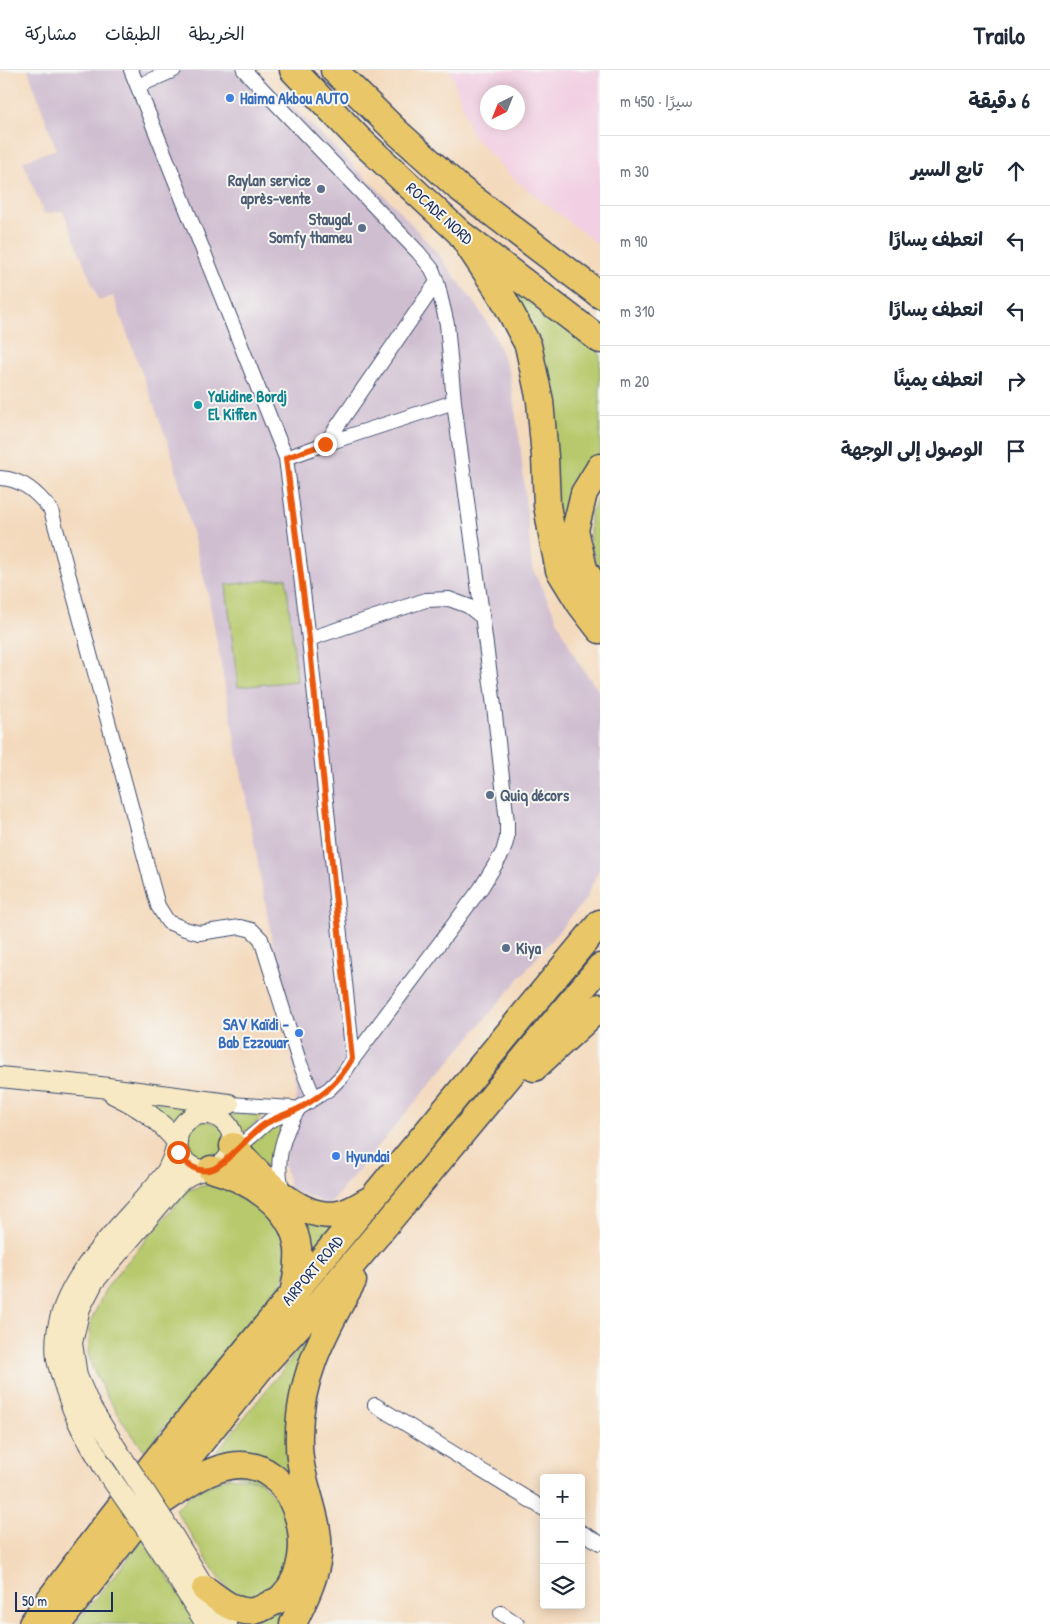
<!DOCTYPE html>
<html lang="ar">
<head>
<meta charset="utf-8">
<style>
  :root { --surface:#fff; --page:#f2f2f3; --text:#1f2937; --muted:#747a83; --line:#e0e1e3 }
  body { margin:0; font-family:"Patrick Hand","Playpen Sans Arabic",sans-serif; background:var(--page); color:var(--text); direction:rtl }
  .controls { position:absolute; right:15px; bottom:15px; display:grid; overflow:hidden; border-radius:5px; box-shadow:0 2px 12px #0003 }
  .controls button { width:45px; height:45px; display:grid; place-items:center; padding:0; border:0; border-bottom:1px solid var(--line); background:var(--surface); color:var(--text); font:25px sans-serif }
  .compass { position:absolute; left:480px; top:15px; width:45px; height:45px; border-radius:50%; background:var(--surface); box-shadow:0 2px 12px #0003; rotate:223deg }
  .scale { position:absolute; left:15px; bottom:12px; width:98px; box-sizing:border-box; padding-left:5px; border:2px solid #1b2f5e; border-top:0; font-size:14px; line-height:18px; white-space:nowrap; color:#1b2f5e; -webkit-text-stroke:4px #f6f6f2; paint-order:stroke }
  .stop { position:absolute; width:15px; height:15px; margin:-11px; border:4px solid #ea580c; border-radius:50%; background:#fff }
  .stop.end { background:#ea580c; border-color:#fff; box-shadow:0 1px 5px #0008 }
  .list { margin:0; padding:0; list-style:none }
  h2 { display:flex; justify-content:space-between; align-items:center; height:65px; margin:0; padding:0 20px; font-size:21px }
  h2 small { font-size:16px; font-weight:400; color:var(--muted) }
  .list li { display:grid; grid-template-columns:32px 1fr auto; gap:15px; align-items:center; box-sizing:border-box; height:70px; padding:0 20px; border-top:1px solid var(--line) }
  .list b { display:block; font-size:19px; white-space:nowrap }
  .list em { font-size:16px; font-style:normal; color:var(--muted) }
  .icon { flex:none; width:28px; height:28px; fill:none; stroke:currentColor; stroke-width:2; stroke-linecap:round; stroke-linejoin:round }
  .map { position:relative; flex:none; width:600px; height:1554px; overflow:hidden; direction:ltr }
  header { display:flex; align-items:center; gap:30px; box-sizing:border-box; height:70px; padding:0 25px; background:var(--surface); border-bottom:1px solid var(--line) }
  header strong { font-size:24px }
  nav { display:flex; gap:28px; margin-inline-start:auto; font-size:18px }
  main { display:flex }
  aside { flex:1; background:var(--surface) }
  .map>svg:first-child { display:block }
  .built { fill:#f2cfe2; fill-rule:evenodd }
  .industrial { fill:#cfbdd0 }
  .green { fill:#b7c96c; stroke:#697c65 }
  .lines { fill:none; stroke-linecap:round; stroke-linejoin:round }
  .minor-casing { stroke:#3c496c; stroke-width:16 }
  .secondary-casing { stroke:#3c496c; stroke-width:22 }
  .motorway-casing { stroke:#3c496c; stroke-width:29 }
  .minor { stroke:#fff; stroke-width:14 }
  .secondary { stroke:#f6e9c3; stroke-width:20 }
  .motorway { stroke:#e9c769; stroke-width:26 }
  .secondary-bridge-casing { stroke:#3c496c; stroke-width:22; stroke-linecap:butt }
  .secondary-bridge { stroke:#f6e9c3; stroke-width:20 }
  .route { stroke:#ea580c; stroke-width:6 }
  .shop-dot { fill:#3f7fe0; stroke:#f6f6f2; stroke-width:2 }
  .service-dot { fill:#5c6f8a; stroke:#f6f6f2; stroke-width:2 }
  .culture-dot { fill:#0f9aa8; stroke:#f6f6f2; stroke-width:2 }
  .labels { text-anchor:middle; stroke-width:4; stroke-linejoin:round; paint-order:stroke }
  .shop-label { font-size:16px; font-weight:bold; fill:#366cbe; stroke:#f6f6f2; text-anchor:start }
  .service-label { font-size:16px; font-weight:bold; fill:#4e5e75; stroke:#f6f6f2; text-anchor:end }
  .street-label { font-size:16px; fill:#1b2f5e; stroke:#f6f6f2 }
  .culture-label { font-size:16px; font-weight:bold; fill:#0d838f; stroke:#f6f6f2; text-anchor:start }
</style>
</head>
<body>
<header>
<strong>Trailo</strong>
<nav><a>الخريطة</a><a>الطبقات</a><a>مشاركة</a></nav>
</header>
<main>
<aside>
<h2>6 دقيقة<small>سيرًا · 450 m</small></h2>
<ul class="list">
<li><svg class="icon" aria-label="ahead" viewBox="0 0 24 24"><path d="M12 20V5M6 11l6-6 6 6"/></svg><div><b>تابع السير</b></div><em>30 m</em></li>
<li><svg class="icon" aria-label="left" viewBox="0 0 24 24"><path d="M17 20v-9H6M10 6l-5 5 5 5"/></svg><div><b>انعطف يسارًا</b></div><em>90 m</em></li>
<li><svg class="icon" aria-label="left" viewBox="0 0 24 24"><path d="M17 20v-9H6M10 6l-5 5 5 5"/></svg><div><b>انعطف يسارًا</b></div><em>310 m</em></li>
<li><svg class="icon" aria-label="right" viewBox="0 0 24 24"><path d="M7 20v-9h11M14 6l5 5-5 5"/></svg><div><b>انعطف يمينًا</b></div><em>20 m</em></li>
<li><svg class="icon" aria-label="arrive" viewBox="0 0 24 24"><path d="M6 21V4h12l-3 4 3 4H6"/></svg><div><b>الوصول إلى الوجهة</b></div></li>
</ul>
</aside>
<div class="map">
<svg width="600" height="1554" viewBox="0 0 600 1554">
  <rect width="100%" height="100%" fill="#f6f6f2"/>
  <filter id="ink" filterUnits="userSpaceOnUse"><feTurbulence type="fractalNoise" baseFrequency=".02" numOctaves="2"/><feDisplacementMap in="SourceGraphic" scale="10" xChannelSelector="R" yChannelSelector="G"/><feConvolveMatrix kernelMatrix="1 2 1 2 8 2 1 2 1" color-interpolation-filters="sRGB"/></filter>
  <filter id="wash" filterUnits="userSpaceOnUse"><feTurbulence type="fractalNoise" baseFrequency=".0096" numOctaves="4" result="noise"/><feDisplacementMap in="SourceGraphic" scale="20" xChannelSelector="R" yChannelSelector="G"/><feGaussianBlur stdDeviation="1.12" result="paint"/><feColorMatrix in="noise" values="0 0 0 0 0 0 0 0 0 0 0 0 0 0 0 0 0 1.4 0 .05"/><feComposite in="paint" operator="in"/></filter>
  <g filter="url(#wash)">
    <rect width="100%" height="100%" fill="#f4dabd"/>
    <!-- built -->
    <path class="built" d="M 450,0 L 600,0 L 600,176 L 515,110 L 472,65 ZM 488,22 L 518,22 L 518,52 L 488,52 Z"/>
    <!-- industrial -->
    <path class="industrial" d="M 28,0 L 257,0 L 273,18 L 396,137 L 437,183 L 477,236 L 494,265 L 509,302 L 520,372 L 532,497 L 576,589 L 600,623 L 600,798 L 585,830 L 329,1135 L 290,1119 L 284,1094 L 294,1053 L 297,1014 L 276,891 L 208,524 L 171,381 L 113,226 L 99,231 L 63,141 L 44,144 L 23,91 L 56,79 Z"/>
    <!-- green -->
    <path class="green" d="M 505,213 L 600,283 L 600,386 L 573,509 Z
      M 600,425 L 600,507 L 590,472 L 590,443 Z
      M 286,508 L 297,611 L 238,617 L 226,515 Z
      M 140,1029 L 189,1036 L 178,1045 L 173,1057 Z
      M 230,1043 L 263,1046 L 243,1064 Z
      M184 1072a21 21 0 1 1 42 0a21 21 0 1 1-42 0Z
      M 284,1052 C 274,1073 275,1084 276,1106 L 248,1079 C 254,1067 272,1059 284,1052 Z
      M 233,1092 L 341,1147 L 305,1191 Z
      M 206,1115 L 228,1118 L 261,1135 L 280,1158 L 289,1191 L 282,1213 L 145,1381 L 127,1358 L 106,1325 L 92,1297 L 88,1283 L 91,1251 L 105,1220 L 112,1210 L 188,1120 Z
      M 322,1251 L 299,1406 L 285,1554 L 246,1554 L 286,1534 L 296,1421 L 205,1396 Z
      M 228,1407 L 260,1410 L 289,1444 L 290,1500 L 262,1529 C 253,1529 244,1531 236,1526 C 222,1518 186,1456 175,1439 L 193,1423 Z
      M 143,1470 L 200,1554 L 75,1554 Z"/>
  </g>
  <g filter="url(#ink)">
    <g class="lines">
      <defs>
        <path id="minor" d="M 131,0 L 286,388 L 309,569 L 353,989
          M 138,16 L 174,0
          M 325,374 L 437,212
          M 286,388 L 325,374 L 454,332
          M 0,408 C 23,409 37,423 51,440 L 158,836 L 168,852 L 185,859 L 199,863 L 240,857 L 252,860 L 261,869 L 299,991 L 314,1028
          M 309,569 L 426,530 L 449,529 L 468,536 L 482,547
          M 194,1046 L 218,1037 L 229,1034 L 293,1038
          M 232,1083 L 269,1051 L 299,1038 L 329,1019 L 342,1006 L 353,989 L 481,818 L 503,782 L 507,768 L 507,752 L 494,636 L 454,332 L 447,254 L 437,212 L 432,199 L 418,182 L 244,0
          M 284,1124 C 273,1094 282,1065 299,1038
          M 375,1335 L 544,1439
          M 581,1462 L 600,1473
          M 501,1543 L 517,1554"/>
        <path id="secondary" d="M 0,1007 L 100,1017 L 229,1034
          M 114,1024 C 139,1036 159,1049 177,1072
          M177 1072a28 28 0 1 1 56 0a28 28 0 1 1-56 0Z
          M 116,1378 L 90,1336 L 77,1306 L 72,1273 L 80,1238 L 94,1211 L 177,1114 C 186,1106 193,1102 204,1100
          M 105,1400 C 96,1383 83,1365 76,1347 C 71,1336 67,1323 63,1311 C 61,1304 58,1296 57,1289 C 47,1214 127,1155 167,1101 L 172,1090 L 177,1074
          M 164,1451 L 227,1554
          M 147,1460 L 206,1554"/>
        <path id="motorway" d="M 293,0 L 358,68 L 460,163 L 600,270
          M 334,0 L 397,62 L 458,117 L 600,225
          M 460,163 L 502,226 L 528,275 L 540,331 L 545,387 L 547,435 L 553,471 L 559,500 L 580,534 L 600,560
          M 600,397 L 584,423 L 575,460 L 584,499 L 600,526
          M 534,998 L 600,937
          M 233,1076 C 257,1103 298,1152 339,1144 C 349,1142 359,1136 367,1131
          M 211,1099 C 248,1109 293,1136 298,1178 C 299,1194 297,1208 293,1223
          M 163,1431 C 184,1417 204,1401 230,1396 C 295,1384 324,1485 283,1526 C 280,1530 274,1532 270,1534 C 263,1538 254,1543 245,1541 C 230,1539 217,1528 205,1519
          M 32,1554 C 118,1434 213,1319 308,1206 C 406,1088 502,970 600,853
          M 58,1554 L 170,1410 L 263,1295 L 323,1229 L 383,1158 L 600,897
          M 293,1554 C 303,1532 315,1510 318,1486 C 322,1449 299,1412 299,1374 C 297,1312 323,1263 353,1211"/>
      </defs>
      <!-- minor casing -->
      <use href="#minor" class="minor-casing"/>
      <!-- secondary casing -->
      <use href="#secondary" class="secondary-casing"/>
      <!-- motorway casing -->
      <use href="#motorway" class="motorway-casing"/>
      <!-- minor -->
      <use href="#minor" class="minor"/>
      <!-- secondary -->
      <use href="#secondary" class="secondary"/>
      <!-- motorway -->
      <use href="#motorway" class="motorway"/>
      <defs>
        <path id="secondary-bridge" d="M 116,1378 L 164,1451
          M 105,1400 L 147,1460"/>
      </defs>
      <!-- secondary-bridge casing -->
      <use href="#secondary-bridge" class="secondary-bridge-casing"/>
      <!-- secondary-bridge -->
      <use href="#secondary-bridge" class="secondary-bridge"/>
    </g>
  </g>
  <g class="lines" filter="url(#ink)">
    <!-- route -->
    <path class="route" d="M 178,1082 C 185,1095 198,1104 213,1099 C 224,1095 249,1066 262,1056 C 274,1047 287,1045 300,1038 C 324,1024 338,1013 352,989 L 309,569 L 286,388 L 325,374"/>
  </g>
  <!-- markers -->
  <g class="shop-dot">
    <circle cx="230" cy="28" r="5"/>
    <circle cx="299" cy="963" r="5"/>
    <circle cx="336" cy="1086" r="5"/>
  </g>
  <g class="service-dot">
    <circle cx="321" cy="119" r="5"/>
    <circle cx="362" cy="158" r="5"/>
    <circle cx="490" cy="725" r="5"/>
    <circle cx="506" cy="878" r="5"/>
  </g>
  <circle class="culture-dot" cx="198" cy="335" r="5"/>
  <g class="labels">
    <!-- shop labels -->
    <g class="shop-label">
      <text x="240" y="34">Haima Akbou AUTO</text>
      <text x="289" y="960" text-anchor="end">SAV Kaïdi -<tspan x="289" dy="18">Bab Ezzouar</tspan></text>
      <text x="346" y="1092">Hyundai</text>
    </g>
    <!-- service labels -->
    <g class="service-label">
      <text x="311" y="116">Raylan service<tspan x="311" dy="18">après-vente</tspan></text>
      <text x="352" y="155">Staugal<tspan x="352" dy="18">Somfy thameu</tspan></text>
      <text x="500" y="731" text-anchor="start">Quiq décors</text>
      <text x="516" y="884" text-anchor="start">Kiya</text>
    </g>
    <!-- street labels -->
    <g class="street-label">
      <text transform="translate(440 143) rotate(42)" y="6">ROCADE NORD</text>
      <text transform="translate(312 1200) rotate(-50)" y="6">AIRPORT ROAD</text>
    </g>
    <!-- culture labels -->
    <g class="culture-label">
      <text x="208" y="332">Yalidine Bordj<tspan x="208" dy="18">El Kiffen</tspan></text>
    </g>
  </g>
</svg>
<div class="controls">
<button>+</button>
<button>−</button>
<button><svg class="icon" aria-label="layers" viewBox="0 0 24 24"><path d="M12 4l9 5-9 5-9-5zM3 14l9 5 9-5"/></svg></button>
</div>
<svg class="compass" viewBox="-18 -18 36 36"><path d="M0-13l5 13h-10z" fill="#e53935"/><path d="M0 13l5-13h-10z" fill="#747a83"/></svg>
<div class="scale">50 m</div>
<div class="stop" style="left:178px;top:1082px"></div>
<div class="stop end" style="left:325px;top:374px"></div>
</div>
</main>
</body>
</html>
